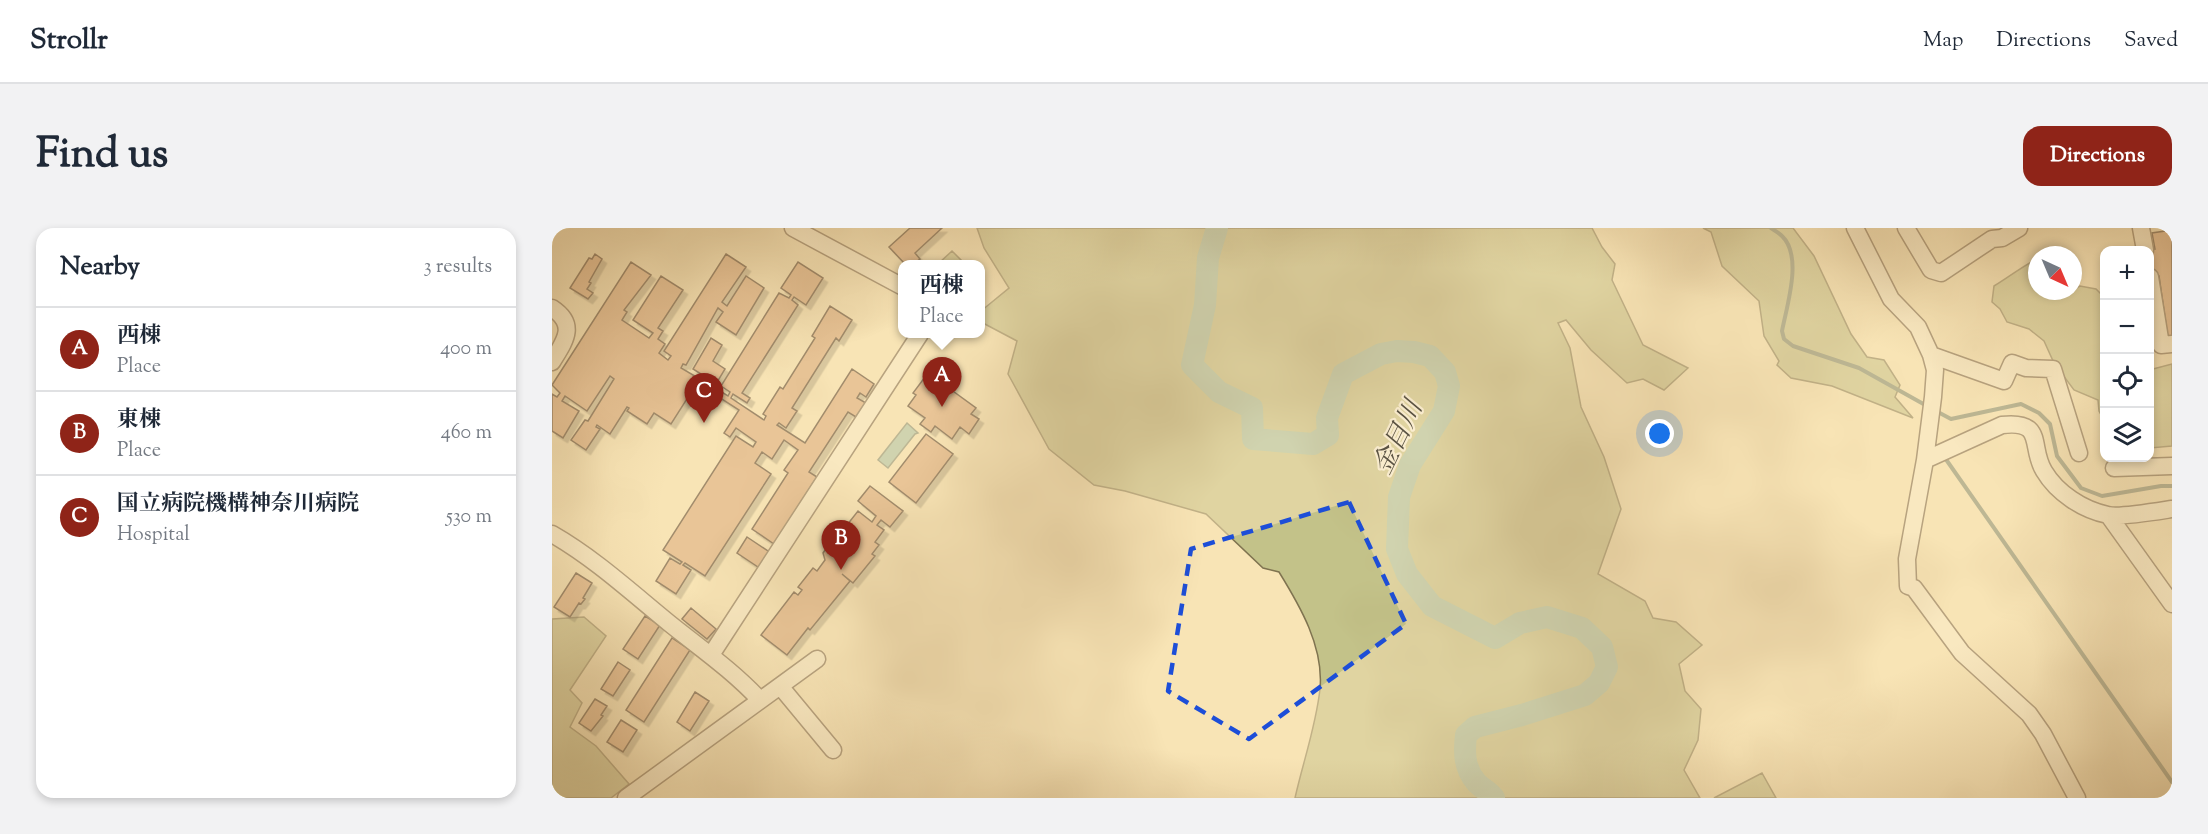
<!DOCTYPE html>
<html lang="en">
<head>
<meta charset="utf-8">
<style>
  :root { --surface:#fff; --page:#f2f2f3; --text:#1f2937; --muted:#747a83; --line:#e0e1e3; --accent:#8f2418 }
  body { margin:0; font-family:"Sorts Mill Goudy","Noto Serif JP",serif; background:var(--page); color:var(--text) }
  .controls { position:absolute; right:18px; top:18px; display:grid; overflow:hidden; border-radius:12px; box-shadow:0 3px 9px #0003 }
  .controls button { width:54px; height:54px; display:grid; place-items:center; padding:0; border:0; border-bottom:2px solid var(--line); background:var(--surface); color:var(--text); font:30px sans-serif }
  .compass { position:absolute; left:1476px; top:18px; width:54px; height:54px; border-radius:50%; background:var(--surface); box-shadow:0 3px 9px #0003; rotate:136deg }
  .you { position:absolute; left:1108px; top:206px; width:21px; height:21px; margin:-15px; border:4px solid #fff; border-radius:50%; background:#1a73e8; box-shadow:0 0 0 9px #1a73e833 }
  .badge { display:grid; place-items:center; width:39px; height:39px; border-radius:50%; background:var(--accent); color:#fff; font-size:20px; font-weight:700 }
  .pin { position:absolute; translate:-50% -50px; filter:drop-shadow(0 2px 3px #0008) }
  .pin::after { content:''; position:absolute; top:32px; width:21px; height:18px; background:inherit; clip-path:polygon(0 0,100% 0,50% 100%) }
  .popup { position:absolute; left:346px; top:32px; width:87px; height:78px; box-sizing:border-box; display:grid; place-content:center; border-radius:12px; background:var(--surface); filter:drop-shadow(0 2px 4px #0005); font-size:20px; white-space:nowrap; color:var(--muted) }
  .popup b { font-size:22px; color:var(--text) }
  .popup::after { content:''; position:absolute; left:50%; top:100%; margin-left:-12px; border:12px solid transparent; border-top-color:var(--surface) }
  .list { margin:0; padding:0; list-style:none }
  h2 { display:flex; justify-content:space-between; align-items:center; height:78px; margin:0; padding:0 24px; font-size:26px }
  h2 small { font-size:20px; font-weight:400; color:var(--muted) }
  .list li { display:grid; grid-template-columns:39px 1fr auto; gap:18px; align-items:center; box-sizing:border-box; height:84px; padding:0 24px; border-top:2px solid var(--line) }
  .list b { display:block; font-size:22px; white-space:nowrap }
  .list p { margin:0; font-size:20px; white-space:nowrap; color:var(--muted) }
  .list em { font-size:20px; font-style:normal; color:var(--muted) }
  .icon { flex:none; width:33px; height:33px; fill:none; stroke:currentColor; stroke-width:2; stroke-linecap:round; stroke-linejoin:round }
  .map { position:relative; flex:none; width:1620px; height:570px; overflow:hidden; border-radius:18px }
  header { display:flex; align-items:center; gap:36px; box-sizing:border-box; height:84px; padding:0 30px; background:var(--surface); border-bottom:2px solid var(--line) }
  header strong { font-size:28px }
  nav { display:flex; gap:33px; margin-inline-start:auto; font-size:21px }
  .intro { display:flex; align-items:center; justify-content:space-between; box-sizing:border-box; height:144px; padding:0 36px }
  h1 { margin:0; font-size:42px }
  .button { padding:15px 27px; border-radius:18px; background:var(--accent); color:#fff; font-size:21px; font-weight:700 }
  main { display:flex; gap:36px; padding:0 36px }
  aside { flex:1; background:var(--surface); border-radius:18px; box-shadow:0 3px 9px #0003 }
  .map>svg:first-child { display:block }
  .green { fill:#c3c289; stroke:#7f7350; stroke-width:1.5 }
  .water { fill:#9fbfa8; stroke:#77816e; stroke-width:1.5 }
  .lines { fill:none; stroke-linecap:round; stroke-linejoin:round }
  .stream { stroke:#77816e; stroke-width:4 }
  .river { stroke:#9fbfa8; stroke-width:22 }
  .building { fill:#d7a173; stroke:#3b2418; stroke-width:1.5; filter:url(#shadow) }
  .minor-casing { stroke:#6a543f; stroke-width:19 }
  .minor { stroke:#faedcf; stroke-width:16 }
  .marked { fill:none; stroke:#1d4ed8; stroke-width:4.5; stroke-dasharray:12 8; stroke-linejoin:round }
  .labels { text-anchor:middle; stroke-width:4.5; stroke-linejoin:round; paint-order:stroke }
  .water-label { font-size:26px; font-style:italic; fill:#595243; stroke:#faedcf }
</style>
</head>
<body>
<header>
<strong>Strollr</strong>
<nav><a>Map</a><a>Directions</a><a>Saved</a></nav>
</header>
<div class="intro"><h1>Find us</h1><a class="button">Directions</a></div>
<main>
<aside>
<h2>Nearby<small>3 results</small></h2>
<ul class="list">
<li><span class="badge">A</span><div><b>西棟</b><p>Place</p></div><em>400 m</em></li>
<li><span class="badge">B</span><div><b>東棟</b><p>Place</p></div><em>460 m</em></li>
<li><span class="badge">C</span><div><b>国立病院機構神奈川病院</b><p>Hospital</p></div><em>530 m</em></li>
</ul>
</aside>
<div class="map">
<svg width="1620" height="570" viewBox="0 0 1620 570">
  <defs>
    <filter id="shadow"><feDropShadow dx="4.5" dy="4.5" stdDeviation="0" flood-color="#0004"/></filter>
  </defs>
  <rect width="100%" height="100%" fill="#f8e4b5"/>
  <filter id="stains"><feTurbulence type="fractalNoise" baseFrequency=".00333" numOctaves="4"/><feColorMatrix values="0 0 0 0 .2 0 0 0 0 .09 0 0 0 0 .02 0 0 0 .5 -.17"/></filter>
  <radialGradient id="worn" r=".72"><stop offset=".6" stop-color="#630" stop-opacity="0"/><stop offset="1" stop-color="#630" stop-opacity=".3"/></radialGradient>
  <!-- green -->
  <path class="green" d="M 425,0 L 1040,0 L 1050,19 L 1063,36 L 1060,52 L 1091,117 L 1136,140 L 1112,162 L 1091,151 L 1075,155 L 1039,122 L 1014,92 L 1006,95 L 1018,120 L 1029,179 L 1052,229 L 1069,281 L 1046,346 L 1093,373 L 1101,390 L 1124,394 L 1150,417 L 1127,436 L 1133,463 L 1149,481 L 1146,512 L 1132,542 L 1148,570 L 743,570 C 751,534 764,498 768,461 C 772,419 748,378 727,344 L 711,340 L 654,286 L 573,263 L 542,257 L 497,221 L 456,146 L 465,113 L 429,94 L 429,83 L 457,60 L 432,20 Z
    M 1151,0 L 1241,0 L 1262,28 L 1299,106 L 1315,129 L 1332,132 L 1348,157 L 1343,169 L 1361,190 L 1280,158 L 1239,150 L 1225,137 L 1227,133 L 1212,108 L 1207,73 L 1170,38 L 1159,4 Z
    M 400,23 L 413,36 L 386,36 Z
    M 1485,31 L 1485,63 L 1514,63 L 1515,65 L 1528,58 L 1544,61 L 1552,69 L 1552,192 L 1547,183 L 1546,172 L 1522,162 L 1502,135 L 1492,113 L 1477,101 L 1455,94 L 1448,81 L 1440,74 L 1442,58 C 1457,49 1469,39 1485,31 Z
    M 1598,119 L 1600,123 L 1601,141 L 1620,136 L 1620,218 L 1598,220 Z
    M 32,389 L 54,408 L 18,462 L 30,475 L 18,499 L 44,518 L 77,556 L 59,570 L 0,570 L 0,391 Z
    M 1210,545 L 1224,570 L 1162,570 Z"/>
  <!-- water -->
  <path class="water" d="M 355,195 L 366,205 L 363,206 L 336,240 L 326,232 Z"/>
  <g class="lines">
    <!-- stream -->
    <path class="stream" d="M 1219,0 C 1222,2 1227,5 1230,8 C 1251,28 1235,77 1230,103 L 1232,111 L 1241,118 L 1307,140 L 1375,178
      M 1384,183 L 1399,191 L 1469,176 L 1487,185 L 1498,196 L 1505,228 L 1529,260 L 1550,268 L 1609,258 L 1620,258
      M 1393,230 L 1620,554"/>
    <!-- river -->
    <path class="river" d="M 665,0 L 656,30 L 653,77 L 640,137 L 667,164 L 700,180 L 701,211 L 761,216 L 776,207 L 775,190 L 791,146 L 829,126 L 845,123 L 862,124 L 878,128 L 893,144 L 897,158 L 892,183 L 858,237 L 847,269 L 845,321 L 855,346 L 880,378 L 943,410 L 968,395 L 995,389 L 1030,400 L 1050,419 L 1055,439 L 1047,455 L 1033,467 L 970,487 L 923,499 L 914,507 C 912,524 912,540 924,554 C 929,560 937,563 942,570"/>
  </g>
  <!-- building -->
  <path class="building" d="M 358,0 L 390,0 L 363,25 L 368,31 L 361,36 L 353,36 L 337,19 Z
    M 1620,2 L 1620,110 L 1616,110 L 1607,48 L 1598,49 L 1598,22 L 1595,22 L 1603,21 L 1600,5 Z
    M 43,26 L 50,31 L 37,54 L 39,55 L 35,61 L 41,65 L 36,71 L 18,60 L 37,30 L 40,31 Z
    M 174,26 L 194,39 L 170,74 L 175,78 L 194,48 L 212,60 L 184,107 L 164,94 L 171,84 L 166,80 L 134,137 L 131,136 L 129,140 L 146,150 L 149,146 L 141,141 L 159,110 L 170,117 L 161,133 L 173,141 L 164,156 L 162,155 L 160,158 L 176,168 L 178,164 L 169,158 L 227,65 L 237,70 L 239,67 L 229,60 L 246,34 L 271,50 L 254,77 L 242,69 L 240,72 L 246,77 L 190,165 L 198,170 L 195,175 L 181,166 L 179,170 L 212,192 L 214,188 L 211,186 L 228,159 L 231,161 L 263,110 L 260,108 L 278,78 L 300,92 L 287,113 L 284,110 L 240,180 L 245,183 L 234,200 L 227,195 L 225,197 L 253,215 L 300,141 L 322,156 L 314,169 L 308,165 L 305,170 L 314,175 L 304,189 L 296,184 L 257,244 L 265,249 L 222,316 L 200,301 L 236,245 L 232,242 L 246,222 L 232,212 L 220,231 L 210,224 L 203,235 L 219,246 L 153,348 L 133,335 L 131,337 L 139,342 L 124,366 L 104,353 L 118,330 L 128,336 L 130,334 L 111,322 L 184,208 L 201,219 L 204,214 L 184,200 L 178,209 L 172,205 L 187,182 L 145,155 L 119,196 L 102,185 L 95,196 L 75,183 L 77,180 L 75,179 L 58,206 L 45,197 L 44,199 L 48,201 L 34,222 L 19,212 L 33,192 L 36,193 L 62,151 L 58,148 L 35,183 L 13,168 L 10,173 L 27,183 L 11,210 L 0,203 L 0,166 L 5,169 L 8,165 L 0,157 L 79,34 L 99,47 L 72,82 L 75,84 L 70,92 L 97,110 L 101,105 L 81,92 L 109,48 L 131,62 L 106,100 L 111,103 L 106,111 L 113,116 L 107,125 L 116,132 L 119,128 L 112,123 Z
    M 373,149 L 395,165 L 398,161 L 424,180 L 419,186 L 427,191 L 417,206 L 408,199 L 400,211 L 383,198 L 379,204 L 368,196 L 373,190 L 356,178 L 364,167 L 361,165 Z
    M 374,206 L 401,226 L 364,275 L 337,254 Z
    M 318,258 L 351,283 L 338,299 L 329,292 L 325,297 L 332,302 L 323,314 L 327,317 L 320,326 L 323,328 L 301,355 L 290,346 L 298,353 L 258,402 L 256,400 L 235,427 L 209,407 L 242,364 L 246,367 L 250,362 L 246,359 L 261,340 L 265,343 L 273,332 L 271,325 L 279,314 L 286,314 L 294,304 L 291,302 L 306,283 L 320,294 L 324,288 L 306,273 Z
    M 195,309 L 219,325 L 209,341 L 185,325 Z
    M 24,345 L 40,355 L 31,370 L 33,371 L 29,376 L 27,375 L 18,389 L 2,379 Z
    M 139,380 L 164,401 L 155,411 L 130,391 Z
    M 93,388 L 108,397 L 86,431 L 71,421 Z
    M 120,410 L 138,422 L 92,494 L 74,482 Z
    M 66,434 L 78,442 L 61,468 L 49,461 Z
    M 143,464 L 157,473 L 138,503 L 125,494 Z
    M 43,471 L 55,478 L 49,487 L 51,488 L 39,503 L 27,495 Z
    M 69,492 L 85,502 L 71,524 L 55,514 Z"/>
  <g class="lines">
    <defs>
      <path id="minor" d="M 241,0 L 351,59
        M 1303,0 L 1339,71 L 1366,99 L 1379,127 L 1383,142 L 1381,169 L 1373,232 L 1355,331 L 1356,358 L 1362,360 L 1410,425 L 1477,486 L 1491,506 L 1525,570
        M 1354,0 L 1379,42 L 1389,45 L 1440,11 L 1450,10 L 1467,0
        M 1589,0 L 1593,22
        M 1598,49 L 1609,117 L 1620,116
        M 0,80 C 26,97 12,114 0,134
        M 1379,127 L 1452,153 L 1460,135 L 1474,140 L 1501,141 L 1527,225
        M 1373,232 L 1450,197 C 1494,192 1477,219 1492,243 C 1505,265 1531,282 1556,287 C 1566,290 1607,283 1620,281
        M 1562,240 L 1620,238
        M 1557,288 L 1620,376
        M 0,306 C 42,330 79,364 117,395 C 148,420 180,442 208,472
        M 159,427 L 368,106
        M 228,458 L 281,522
        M 74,570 L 265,431"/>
    </defs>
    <!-- minor casing -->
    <use href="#minor" class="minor-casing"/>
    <!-- minor -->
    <use href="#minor" class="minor"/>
  </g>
  <!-- marked area -->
  <path d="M0 0H1620V570H0ZM 797,274 L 854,396 L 697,511 L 616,463 L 639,321 Z" fill="#f8e4b5" fill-opacity=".55" fill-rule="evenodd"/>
  <path class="marked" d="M 797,274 L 854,396 L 697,511 L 616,463 L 639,321 Z"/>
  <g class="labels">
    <!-- water labels -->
    <g class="water-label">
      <text transform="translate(845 209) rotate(-64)" y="9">金目川</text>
    </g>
  </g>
  <rect width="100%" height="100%" filter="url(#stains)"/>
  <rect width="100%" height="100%" fill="url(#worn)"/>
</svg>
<div class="controls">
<button>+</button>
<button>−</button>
<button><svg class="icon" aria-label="locate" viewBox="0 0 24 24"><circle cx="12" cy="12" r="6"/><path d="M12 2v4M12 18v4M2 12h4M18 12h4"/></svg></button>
<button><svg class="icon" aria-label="layers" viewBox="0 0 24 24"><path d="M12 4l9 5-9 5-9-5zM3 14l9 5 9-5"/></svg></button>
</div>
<svg class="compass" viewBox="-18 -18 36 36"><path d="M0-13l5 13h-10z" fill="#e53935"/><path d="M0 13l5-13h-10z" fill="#747a83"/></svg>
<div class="you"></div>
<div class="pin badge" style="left:390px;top:179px">A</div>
<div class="popup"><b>西棟</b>Place</div>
<div class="pin badge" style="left:289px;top:342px">B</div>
<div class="pin badge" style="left:152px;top:195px">C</div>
</div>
</main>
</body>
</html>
